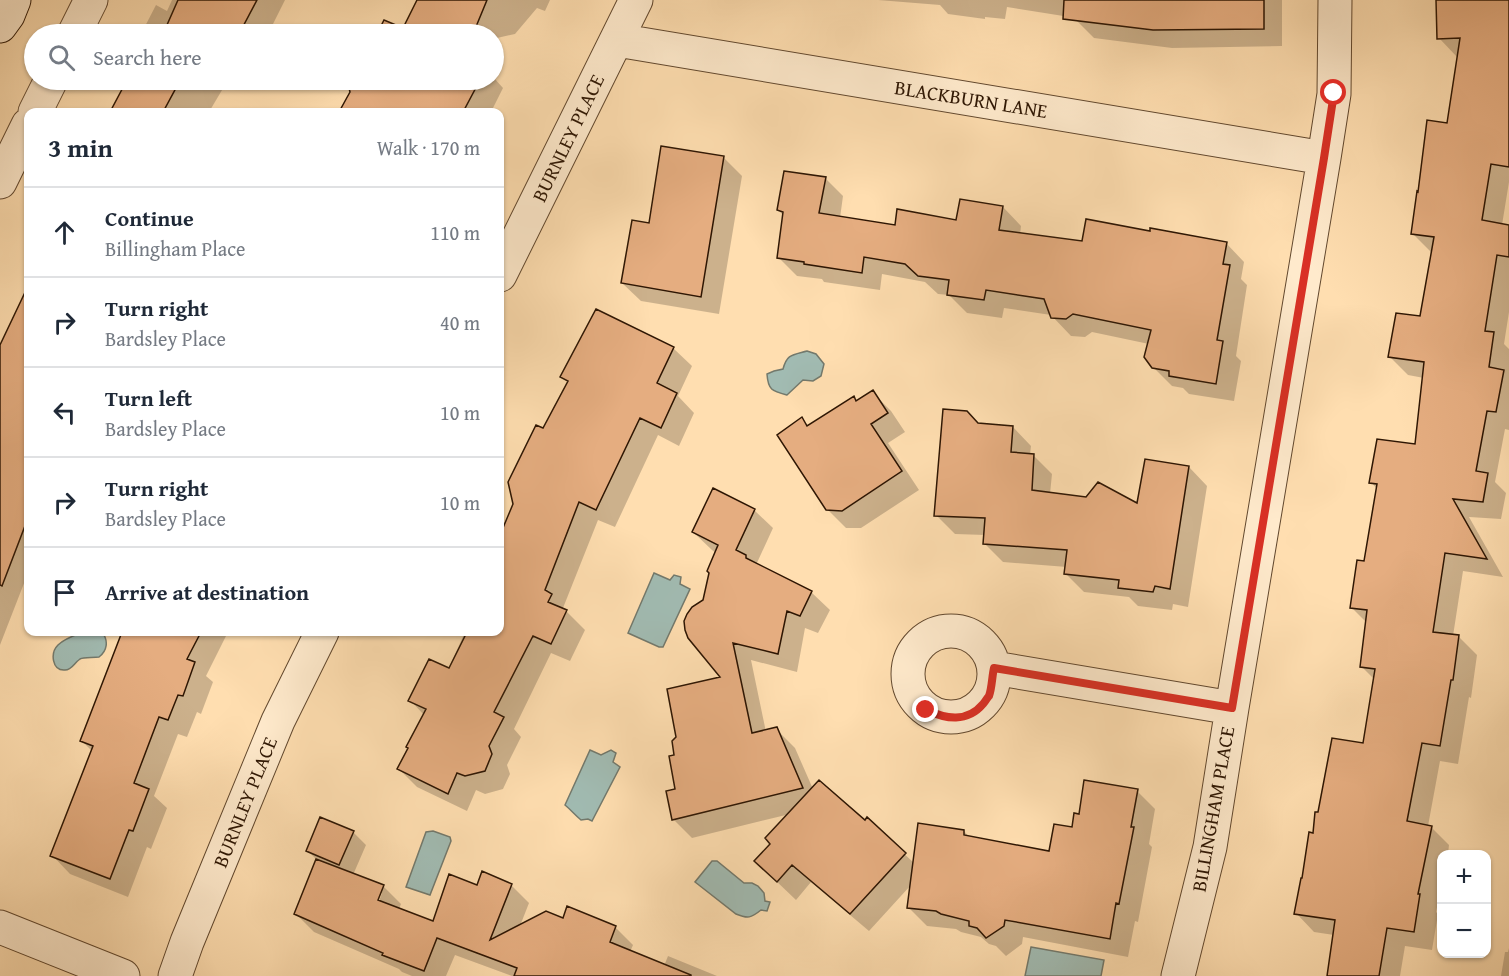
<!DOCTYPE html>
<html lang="en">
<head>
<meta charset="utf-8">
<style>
  :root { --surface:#fff; --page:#f2f2f3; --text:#1f2937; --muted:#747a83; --line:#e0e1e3 }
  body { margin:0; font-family:"Gentium Book Plus",serif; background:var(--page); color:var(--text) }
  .controls { position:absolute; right:18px; bottom:18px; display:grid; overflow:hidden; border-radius:12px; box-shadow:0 2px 4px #0004 }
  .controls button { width:54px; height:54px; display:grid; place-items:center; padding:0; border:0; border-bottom:2px solid var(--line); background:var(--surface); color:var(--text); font:30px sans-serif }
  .stop { position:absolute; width:18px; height:18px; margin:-14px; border:4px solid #d93025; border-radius:50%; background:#fff }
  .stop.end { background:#d93025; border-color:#fff; box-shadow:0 2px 6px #0008 }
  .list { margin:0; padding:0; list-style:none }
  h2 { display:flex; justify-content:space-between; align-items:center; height:78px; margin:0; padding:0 24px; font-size:26px }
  h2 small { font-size:20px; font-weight:400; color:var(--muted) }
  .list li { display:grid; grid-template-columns:39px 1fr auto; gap:18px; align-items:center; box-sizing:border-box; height:90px; padding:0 24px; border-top:2px solid var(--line) }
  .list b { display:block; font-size:22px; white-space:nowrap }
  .list p { margin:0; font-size:20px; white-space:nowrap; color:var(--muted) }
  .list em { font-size:20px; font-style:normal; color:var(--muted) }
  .icon { flex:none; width:33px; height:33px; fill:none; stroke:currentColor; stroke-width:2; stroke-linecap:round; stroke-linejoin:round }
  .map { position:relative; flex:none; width:1509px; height:976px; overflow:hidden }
  .search { position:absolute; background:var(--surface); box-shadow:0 2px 4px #0004; left:24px; top:24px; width:480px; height:66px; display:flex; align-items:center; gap:15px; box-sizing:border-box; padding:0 21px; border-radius:33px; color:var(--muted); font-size:22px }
  .panel { position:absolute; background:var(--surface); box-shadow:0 2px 4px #0004; left:24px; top:108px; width:480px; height:528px; border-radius:12px }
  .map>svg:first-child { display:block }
  .water { fill:#a1bbb2; stroke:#73796c; stroke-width:1.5 }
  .shadow { fill:#0003; fill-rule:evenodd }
  .building { fill:#e5ad80; stroke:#2e1603; stroke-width:1.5 }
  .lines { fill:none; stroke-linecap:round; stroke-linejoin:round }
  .street-casing { stroke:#62482e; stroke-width:35 }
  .secondary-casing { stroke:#2e1603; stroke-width:35 }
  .street { stroke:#ffeacc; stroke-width:33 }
  .secondary { stroke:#ffeacc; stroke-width:33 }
  .route { stroke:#d93025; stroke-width:8 }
  .labels { text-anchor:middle; stroke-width:4.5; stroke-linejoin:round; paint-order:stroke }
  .street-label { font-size:20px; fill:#2e1603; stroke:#ffeacc }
</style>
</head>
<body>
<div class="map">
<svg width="1509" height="976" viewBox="0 0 1509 976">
  <rect width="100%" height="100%" fill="#ffdeb0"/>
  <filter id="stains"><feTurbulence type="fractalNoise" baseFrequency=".00333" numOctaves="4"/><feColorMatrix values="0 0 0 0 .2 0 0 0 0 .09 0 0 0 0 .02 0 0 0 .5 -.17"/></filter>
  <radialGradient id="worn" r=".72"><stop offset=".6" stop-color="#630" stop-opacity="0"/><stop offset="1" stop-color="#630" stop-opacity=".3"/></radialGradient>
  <!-- water -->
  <path class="water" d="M 807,351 L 816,354 L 824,364 L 821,376 L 813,381 L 803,380 L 787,395 C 772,391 768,390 767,374 L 774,371 L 783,369 C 787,354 792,355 807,351 Z
    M 654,573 L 670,580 L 674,575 L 681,577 L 680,584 L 690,589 L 663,647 L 659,647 L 628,633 Z
    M 83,632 L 102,632 C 109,641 107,651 99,657 C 93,658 84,657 80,659 C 74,663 72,670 65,670 C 52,671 50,653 58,645 C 64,639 75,635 83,632 Z
    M 590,750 L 601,755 L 611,750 L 616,753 L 613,762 L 620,767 L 592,821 L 588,819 L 581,820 C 575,815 571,810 565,805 Z
    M 433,831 L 450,837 L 451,841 L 430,895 L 406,887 L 426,832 Z
    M 712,861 L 717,861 L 744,883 L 752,883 L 758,886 L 764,893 L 765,901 L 770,902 L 767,911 L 761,910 C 751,918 748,919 736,914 L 695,882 Z
    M 1031,947 L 1104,960 L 1101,976 L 1025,976 Z"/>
  <!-- shadow -->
  <path class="shadow" d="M 172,0 L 285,0 L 268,34 L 141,34 L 156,5 L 167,11 Z
    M 422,0 L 550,0 L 545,11 L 537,8 L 515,34 L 497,38 L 494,47 L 494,34 L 432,34 L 422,3 Z
    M 878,0 L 1282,0 L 1282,46 L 1172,48 L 1094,38 L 1076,20 L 1076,18 L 1007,7 L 1005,19 L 985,17 L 985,19 L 948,14 L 940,5 Z
    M 1438,0 L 1509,0 L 1509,182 L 1502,225 L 1509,227 L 1509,312 L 1504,344 L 1509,349 L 1509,430 L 1505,429 L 1495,482 L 1506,493 L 1501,519 L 1469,517 L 1503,577 L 1463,571 L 1453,636 L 1459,637 L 1477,655 L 1471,698 L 1469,697 L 1458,764 L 1440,761 L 1428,826 L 1431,827 L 1449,845 L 1448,854 L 1442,854 L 1442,884 L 1436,912 L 1438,914 L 1432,950 L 1405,946 L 1400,976 L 1328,976 L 1334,935 L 1314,932 L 1296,913 L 1319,814 L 1365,745 L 1375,680 L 1361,666 L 1367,623 L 1351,607 L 1365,563 L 1377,489 L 1371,482 L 1416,446 L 1424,378 L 1408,375 L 1390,357 L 1421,318 L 1433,252 L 1431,252 L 1412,233 L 1449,125 L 1457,57 L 1439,38 Z
    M 494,78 L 503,88 L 491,112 L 341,112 L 352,93 L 349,81 L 353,80 L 494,80 Z
    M 128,80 L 228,80 L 209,112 L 109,112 L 111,109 L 113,110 Z
    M 244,80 L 256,80 L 254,84 Z
    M 723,157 L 742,176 L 719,314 L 641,301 L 622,283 L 650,225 Z
    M 825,178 L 843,196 L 840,218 L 896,227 L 957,221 L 1003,207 L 1021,226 L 1020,235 L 1083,243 L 1151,232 L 1226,243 L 1244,262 L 1241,279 L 1247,285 L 1236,356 L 1241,361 L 1234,401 L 1189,394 L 1183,388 L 1172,386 L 1153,367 L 1149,344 L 1092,332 L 1085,337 L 1071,336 L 1051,315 L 1004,308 L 1002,318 L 967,313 L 949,295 L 938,294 L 925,282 L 882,274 L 880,290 L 824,282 L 822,279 L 797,276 L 779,258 L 784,216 L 778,210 Z
    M 28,289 L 28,573 L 0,645 L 0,433 L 5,339 Z
    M 673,348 L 692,366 L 678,396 L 694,413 L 679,446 L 658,435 L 615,527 L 598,520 L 563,608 L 585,630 L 570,661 L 551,653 L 514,729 L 521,737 L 507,765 L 510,774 L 503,789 L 485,794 L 476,790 L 467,811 L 417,787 L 399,769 L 424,715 L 410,700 L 448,670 L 465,632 L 500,632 L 500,539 L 515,504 L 544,430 L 569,383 L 562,377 Z
    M 872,392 L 891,411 L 905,432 L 888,443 L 919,490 L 861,528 L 846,528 L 827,509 L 802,419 L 809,426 L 853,398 L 857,402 Z
    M 979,424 L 1013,427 L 1031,446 L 1030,455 L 1033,455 L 1052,474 L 1050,494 L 1138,505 L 1189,467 L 1207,486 L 1188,607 L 1173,604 L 1172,610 L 1138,606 L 1129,597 L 1084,592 L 1066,574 L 1067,567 L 1003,562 L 984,543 L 985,535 L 955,534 L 936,515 Z
    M 754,510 L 773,528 L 756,565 L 811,592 L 830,610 L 818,633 L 805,628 L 797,672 L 751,660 L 766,732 L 776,729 L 795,748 L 813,789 L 865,822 L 867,819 L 914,863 L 964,831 L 970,838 L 1050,853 L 1073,829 L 1080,815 L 1137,791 L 1155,809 L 1149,844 L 1152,847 L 1138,922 L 1135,921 L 1128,957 L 1023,937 L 1022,944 L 1006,956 L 996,946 L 989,944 L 981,937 L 961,932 L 956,929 L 927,926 L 908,907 L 911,885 L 869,931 L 811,882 L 796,900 L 774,879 L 772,844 L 790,814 L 692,838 L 673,819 L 677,790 L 676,756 L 723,677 L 705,601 L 716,553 L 712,550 L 693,532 Z
    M 124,632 L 228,632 L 206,676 L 213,682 L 201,714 L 197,712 L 187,737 L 178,734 L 154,796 L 167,808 L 151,849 L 147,847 L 128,897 L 70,874 L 52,855 L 93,752 L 82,741 Z
    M 353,832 L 366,845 L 353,875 L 383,886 L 401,904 L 399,909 L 434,922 L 478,887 L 511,885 L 529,903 L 520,926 L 564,920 L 615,927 L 633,945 L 630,952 L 664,966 L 668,956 L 717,976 L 512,976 L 455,955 L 446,976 L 412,976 L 402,972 L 399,969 L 314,932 L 296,914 L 317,860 L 308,851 ZM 379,893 L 382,893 L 377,907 L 374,906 Z
    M 1509,948 L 1509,976 L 1501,976 L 1505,952 L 1508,952 Z"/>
  <!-- building -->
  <path class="building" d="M 178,0 L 257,0 L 239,34 L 163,34 Z
    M 417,0 L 487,0 L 473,34 L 377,34 L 384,20 L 403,28 Z
    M 1064,0 L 1264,0 L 1264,29 L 1153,30 L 1063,19 Z
    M 1436,0 L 1509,0 L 1509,167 L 1491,164 L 1482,220 L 1509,225 L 1509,257 L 1497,255 L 1485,331 L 1494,332 L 1489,367 L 1504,370 L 1496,412 L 1487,411 L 1476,471 L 1488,473 L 1483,502 L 1453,499 L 1487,559 L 1445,553 L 1433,632 L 1459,635 L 1453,680 L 1451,680 L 1440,746 L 1422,743 L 1407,821 L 1432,826 L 1418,894 L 1420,894 L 1414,932 L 1387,928 L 1379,976 L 1327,976 L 1335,920 L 1294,914 L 1301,878 L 1302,878 L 1309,832 L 1313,833 L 1315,812 L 1318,812 L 1332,738 L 1363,743 L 1375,669 L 1360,667 L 1367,610 L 1350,608 L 1357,560 L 1364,561 L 1377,484 L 1369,483 L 1377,439 L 1415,444 L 1424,362 L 1388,357 L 1396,313 L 1420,316 L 1434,237 L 1411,234 L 1417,191 L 1418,192 L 1427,120 L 1447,123 L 1460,38 L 1437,39 Z
    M 127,80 L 163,80 L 177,86 L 163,112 L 110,112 Z
    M 347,80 L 480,80 L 463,112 L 339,112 L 350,92 Z
    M 661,146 L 724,156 L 701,297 L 621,283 L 632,220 L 649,223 Z
    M 784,171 L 826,177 L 819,213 L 895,225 L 897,209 L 956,220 L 960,199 L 1003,206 L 999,230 L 1082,241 L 1086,219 L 1150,231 L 1150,228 L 1227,242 L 1223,264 L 1230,265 L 1217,340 L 1223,341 L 1216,384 L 1169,376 L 1169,371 L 1152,368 L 1144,357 L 1151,330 L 1073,314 L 1066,319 L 1051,318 L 1044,299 L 986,290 L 984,300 L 947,295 L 949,280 L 918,276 L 905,264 L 864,257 L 862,273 L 804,264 L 804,262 L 777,258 L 783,212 L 777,210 Z
    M 28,286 L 28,518 L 2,586 L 0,585 L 0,345 Z
    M 596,309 L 674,347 L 657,383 L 677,393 L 661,428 L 640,418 L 596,510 L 579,502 L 545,590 L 552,594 L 548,602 L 567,610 L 551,644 L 533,636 L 494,712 L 504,717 L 489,746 L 492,754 L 485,771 L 465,776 L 457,773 L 448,794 L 397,769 L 408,748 L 406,747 L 426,709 L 408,701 L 429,659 L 449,668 L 467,632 L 500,632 L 500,535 L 513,504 L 508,482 L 536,425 L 543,428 L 568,381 L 560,377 Z
    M 873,390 L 888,413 L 871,424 L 902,471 L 842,511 L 826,510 L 777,435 L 802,417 L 807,426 L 854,396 L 856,401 Z
    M 943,409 L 967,411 L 978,423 L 1013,426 L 1011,452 L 1034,454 L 1032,490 L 1086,497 L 1098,482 L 1137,503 L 1145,459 L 1189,466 L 1170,589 L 1155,586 L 1153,592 L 1118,588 L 1119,580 L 1064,574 L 1067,550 L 983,544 L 985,518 L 934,516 Z
    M 713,488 L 755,509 L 736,550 L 746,555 L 746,558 L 812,591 L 800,616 L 787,611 L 778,654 L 733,643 L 752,733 L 777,727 L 803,788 L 672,820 L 666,791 L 675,789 L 669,756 L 674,755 L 672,741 L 676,737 L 667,689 L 720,677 L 688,638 L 685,630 L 684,621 L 687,614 L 692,607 L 703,600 L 709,573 L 707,571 L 718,545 L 692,532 Z
    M 122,632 L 201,632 L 187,659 L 195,662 L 183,696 L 178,695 L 168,720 L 159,717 L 134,783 L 149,789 L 133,831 L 129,830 L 110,879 L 50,856 L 93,746 L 80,741 Z
    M 819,780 L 865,820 L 867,817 L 906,853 L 850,914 L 792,865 L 777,882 L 754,861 L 770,844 L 765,838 Z
    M 1084,780 L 1138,789 L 1131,827 L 1134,827 L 1119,904 L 1116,903 L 1110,939 L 1005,920 L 1004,926 L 986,938 L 977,928 L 969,926 L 969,921 L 941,914 L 936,911 L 907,908 L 918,823 L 964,830 L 964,835 L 1049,851 L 1054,824 L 1072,827 L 1074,813 L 1079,814 Z
    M 320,817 L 354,831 L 339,865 L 306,851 Z
    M 316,859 L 384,885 L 378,900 L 433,921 L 449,874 L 477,885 L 482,871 L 512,884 L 490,940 L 546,911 L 563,918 L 567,906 L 616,926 L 610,942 L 691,975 L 691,976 L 514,976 L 517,968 L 437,938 L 424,971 L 382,955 L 383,953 L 294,914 Z"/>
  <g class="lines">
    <defs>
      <path id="street" d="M 74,34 L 91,0
        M 617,40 L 1324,158
        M 35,112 L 51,80
        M 0,182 L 28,125
        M 500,275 L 636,0
        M908 674a43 43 0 1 1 86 0a43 43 0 1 1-86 0Z
        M 994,668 L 1232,708
        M 0,927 L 123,976
        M 175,976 L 187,942 L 278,721 L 322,632
        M 1178,976 L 1210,847 L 1232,708 L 1324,158 L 1334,94 L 1335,0"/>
      <path id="secondary" d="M 0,26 L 8,15 L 14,0"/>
    </defs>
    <!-- street casing -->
    <use href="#street" class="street-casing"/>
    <!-- secondary casing -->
    <use href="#secondary" class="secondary-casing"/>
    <!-- street -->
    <use href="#street" class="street"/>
    <!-- secondary -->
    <use href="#secondary" class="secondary"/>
  </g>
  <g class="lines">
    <!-- route -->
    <path class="route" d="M 926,710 C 946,719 967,723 983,704 C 984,703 988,697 989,696 C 992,688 992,676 994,668 L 1232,708 L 1324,158 L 1334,93"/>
  </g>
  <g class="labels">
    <!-- street labels -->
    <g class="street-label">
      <text transform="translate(971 99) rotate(9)" y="7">BLACKBURN LANE</text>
      <text transform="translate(568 138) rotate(-64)" y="7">BURNLEY PLACE</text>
      <text transform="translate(245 802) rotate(-68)" y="7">BURNLEY PLACE</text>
      <text transform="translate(1213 809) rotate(-80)" y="7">BILLINGHAM PLACE</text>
    </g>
  </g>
  <rect width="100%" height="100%" filter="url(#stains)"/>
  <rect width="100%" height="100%" fill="url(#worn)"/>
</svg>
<div class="controls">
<button>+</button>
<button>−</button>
</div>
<div class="stop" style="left:1334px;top:93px"></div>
<div class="stop end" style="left:926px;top:710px"></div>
<div class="search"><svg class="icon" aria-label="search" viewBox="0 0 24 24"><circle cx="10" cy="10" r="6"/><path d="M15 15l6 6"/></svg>Search here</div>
<section class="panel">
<h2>3 min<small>Walk · 170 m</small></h2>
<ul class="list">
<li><svg class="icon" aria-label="ahead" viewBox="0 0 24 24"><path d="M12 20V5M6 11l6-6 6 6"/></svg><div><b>Continue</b><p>Billingham Place</p></div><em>110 m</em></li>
<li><svg class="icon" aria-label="right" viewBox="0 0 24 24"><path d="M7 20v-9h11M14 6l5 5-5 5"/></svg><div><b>Turn right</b><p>Bardsley Place</p></div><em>40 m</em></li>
<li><svg class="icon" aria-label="left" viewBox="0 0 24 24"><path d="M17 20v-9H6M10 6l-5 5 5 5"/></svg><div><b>Turn left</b><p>Bardsley Place</p></div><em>10 m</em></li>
<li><svg class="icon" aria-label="right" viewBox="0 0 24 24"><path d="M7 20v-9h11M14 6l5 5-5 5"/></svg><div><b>Turn right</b><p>Bardsley Place</p></div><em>10 m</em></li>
<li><svg class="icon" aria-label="arrive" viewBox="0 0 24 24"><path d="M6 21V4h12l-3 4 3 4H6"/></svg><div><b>Arrive at destination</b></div></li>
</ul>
</section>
</div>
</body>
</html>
